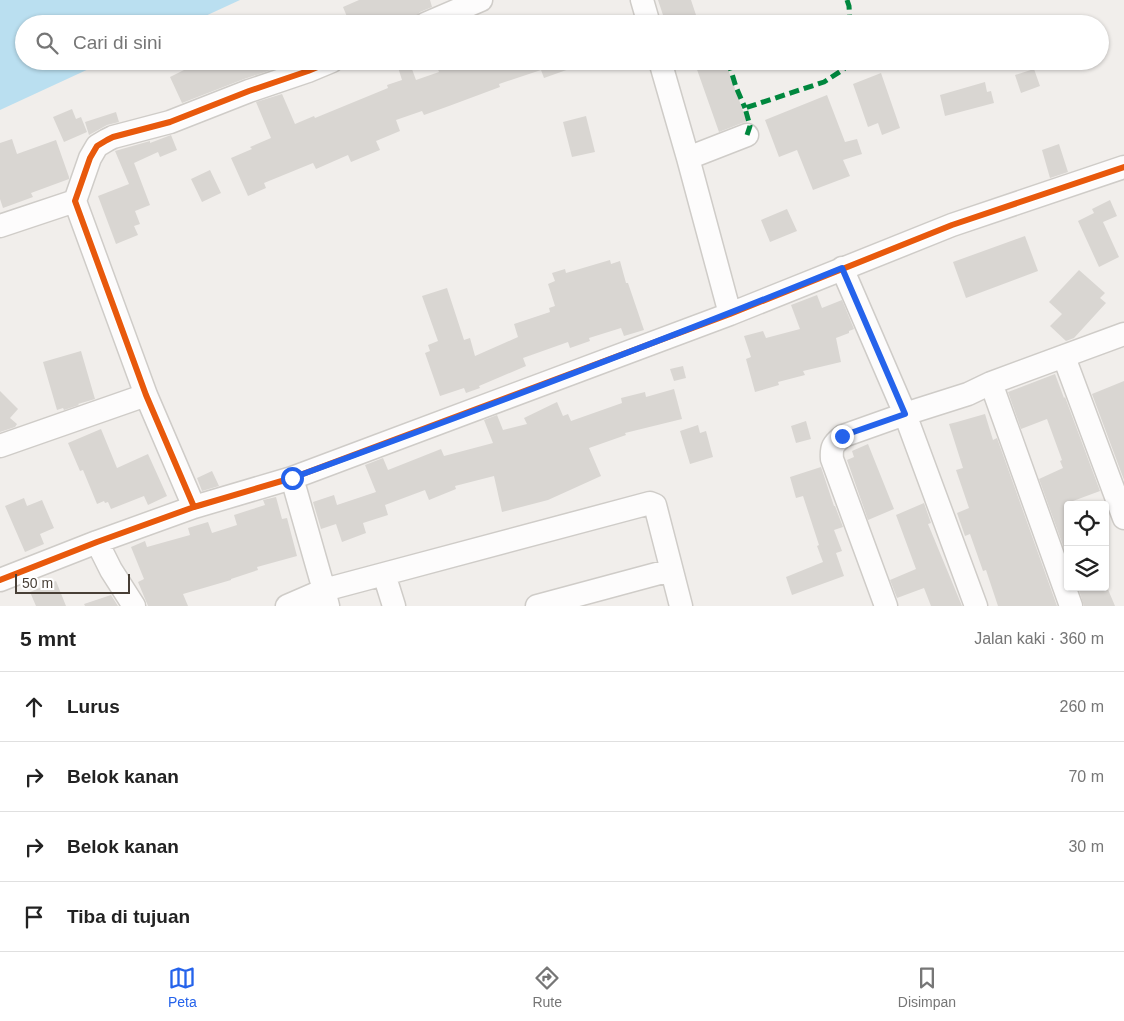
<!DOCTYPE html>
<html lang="id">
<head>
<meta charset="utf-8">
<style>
  :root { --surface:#fff; --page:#f6f6f6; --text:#222; --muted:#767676; --line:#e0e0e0; --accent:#2563eb }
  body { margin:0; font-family:Helvetica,sans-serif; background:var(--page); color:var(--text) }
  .controls { position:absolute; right:15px; bottom:15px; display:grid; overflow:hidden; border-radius:5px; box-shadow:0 1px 4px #0004 }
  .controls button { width:45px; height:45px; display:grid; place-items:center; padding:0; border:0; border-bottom:1px solid var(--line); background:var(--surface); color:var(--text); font:25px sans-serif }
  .scale { position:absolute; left:15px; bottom:12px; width:115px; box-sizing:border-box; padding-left:5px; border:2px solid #483f36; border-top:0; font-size:14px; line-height:18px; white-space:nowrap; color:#483f36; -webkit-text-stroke:4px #fff; paint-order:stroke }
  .stop { position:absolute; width:15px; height:15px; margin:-11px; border:4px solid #2563eb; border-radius:50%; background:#fff }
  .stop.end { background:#2563eb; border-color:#fff; box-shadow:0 1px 5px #0008 }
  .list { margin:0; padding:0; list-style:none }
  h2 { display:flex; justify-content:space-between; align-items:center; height:65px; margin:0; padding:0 20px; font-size:21px }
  h2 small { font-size:16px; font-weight:400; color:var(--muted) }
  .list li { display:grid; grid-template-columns:32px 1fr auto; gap:15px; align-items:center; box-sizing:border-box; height:70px; padding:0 20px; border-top:1px solid var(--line) }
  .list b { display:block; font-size:19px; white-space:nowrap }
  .list em { font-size:16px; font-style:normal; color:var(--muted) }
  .icon { flex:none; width:28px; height:28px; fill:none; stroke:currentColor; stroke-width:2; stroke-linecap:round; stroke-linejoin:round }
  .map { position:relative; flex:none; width:1124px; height:606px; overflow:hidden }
  .search { position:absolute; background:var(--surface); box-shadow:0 1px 4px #0004; left:15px; right:15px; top:15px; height:55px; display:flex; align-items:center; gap:12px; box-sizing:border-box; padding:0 18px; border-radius:28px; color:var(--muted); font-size:19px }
  .sheet { height:345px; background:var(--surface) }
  nav { display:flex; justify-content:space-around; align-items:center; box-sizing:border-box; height:70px; border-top:1px solid var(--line); background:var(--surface); font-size:14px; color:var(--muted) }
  nav a { display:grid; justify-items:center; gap:2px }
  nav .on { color:var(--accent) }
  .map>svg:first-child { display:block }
  .water { fill:#badff0 }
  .building { fill:#d9d6d2 }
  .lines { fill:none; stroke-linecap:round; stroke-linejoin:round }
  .minor-casing { stroke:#cfccc8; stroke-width:25 }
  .minor { stroke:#fdfcfc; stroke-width:22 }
  .quiet { stroke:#00873e; stroke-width:5; stroke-dasharray:10 5; stroke-linecap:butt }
  .cycleway-casing { stroke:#fff; stroke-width:9 }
  .cycleway { stroke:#e8590c; stroke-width:6 }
  .route { stroke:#2563eb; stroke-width:6 }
</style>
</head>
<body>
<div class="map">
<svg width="1124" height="606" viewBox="0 0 1124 606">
  <rect width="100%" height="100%" fill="#f1eeeb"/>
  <!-- water -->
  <path class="water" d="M 0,0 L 240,0 L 188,24 L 24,24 L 24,61 L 106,61 L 0,110 Z"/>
  <!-- building -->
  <path class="building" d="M 359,0 L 430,0 L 432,7 L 420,12 L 414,18 L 398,24 L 350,24 L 343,7 Z
    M 658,0 L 691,0 L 699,24 L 666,24 Z
    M 202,61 L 277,61 L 280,67 L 244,79 L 182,103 L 170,77 Z
    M 396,61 L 409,61 L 416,80 L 439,72 L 435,61 L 586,61 L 586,63 L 544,78 L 541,70 L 499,84 L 500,87 L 449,106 L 424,115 L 422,111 L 396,120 L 400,131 L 376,141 L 380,150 L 351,162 L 348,155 L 316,169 L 313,163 L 264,183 L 266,188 L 248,196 L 231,158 L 252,149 L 250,147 L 271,138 L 256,102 L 282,94 L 295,124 L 314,116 L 315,118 L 388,88 L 387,85 L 402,80 Z
    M 694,61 L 725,61 L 747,122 L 742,123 L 719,132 Z
    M 1034,69 L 1040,86 L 1021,93 L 1015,75 Z
    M 881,73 L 900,128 L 882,135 L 878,123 L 868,127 L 853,84 Z
    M 985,82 L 987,92 L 991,91 L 994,103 L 945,116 L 940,95 Z
    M 827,95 L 845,142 L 857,139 L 862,154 L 843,160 L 850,176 L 813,190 L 797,150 L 779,157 L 765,120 Z
    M 72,109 L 76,119 L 81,117 L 87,132 L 64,142 L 53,117 Z
    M 116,112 L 119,122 L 107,125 L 89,135 L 85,122 Z
    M 586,116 L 595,152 L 572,157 L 563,122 Z
    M 171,135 L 177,150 L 160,157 L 158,152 L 134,163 L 150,205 L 135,211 L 140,224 L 134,226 L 138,235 L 116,244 L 98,196 L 129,184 L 115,151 L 150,141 L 150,143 Z
    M 12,139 L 17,154 L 56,140 L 69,177 L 69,179 L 31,193 L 33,197 L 3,208 L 0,199 L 0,143 Z
    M 1059,144 L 1068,172 L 1050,178 L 1042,150 Z
    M 210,170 L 221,193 L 202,202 L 191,179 Z
    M 1110,200 L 1117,216 L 1103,222 L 1119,257 L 1099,267 L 1078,221 L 1094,213 L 1092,209 Z
    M 787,209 L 797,231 L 770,242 L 761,220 Z
    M 1025,236 L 1038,271 L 966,298 L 953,262 Z
    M 610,260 L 611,264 L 620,261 L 626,283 L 628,283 L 644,330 L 624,336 L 621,328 L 589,338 L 590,341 L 570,348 L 568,342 L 523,358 L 526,366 L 479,386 L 480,388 L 466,393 L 464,388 L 440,396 L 425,353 L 430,351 L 428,345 L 438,341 L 422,296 L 447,288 L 464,340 L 470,338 L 475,356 L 518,337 L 514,324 L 550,312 L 549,308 L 555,306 L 548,284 L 555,281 L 552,273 L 565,269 L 566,273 Z
    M 1079,270 L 1105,293 L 1100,298 L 1106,303 L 1074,338 L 1066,341 L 1050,326 L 1062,314 L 1049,302 Z
    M 817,295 L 822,308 L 842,300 L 854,329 L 849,331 L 849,333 L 836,338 L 841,362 L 803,371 L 805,375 L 778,382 L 779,385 L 755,392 L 746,359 L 751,357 L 744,336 L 763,331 L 766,338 L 800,329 L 791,305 Z
    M 81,351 L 95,399 L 78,404 L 79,405 L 64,410 L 63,408 L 57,410 L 43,362 Z
    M 683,366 L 686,378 L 674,381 L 670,369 Z
    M 1055,374 L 1064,398 L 1065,397 L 1100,491 L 1073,501 L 1075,505 L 1068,505 L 1068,554 L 1066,554 L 1039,479 L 1063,468 L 1060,461 L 1062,460 L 1047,419 L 1021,429 L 1008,392 Z
    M 1124,381 L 1124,480 L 1092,394 Z
    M 674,389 L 682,419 L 625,433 L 626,435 L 589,448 L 601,476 L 548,500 L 502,512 L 494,476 L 455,486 L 456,489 L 429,500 L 425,490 L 385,505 L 388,515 L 363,523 L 366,533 L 342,542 L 336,524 L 321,529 L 313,502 L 334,495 L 337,505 L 376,492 L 365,465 L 383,458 L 388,470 L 441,449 L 444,456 L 493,443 L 484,420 L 497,415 L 503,430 L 527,424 L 524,418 L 557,402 L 563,416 L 568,414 L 571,421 L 622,403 L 621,398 L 645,392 L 646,397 Z
    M 0,391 L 18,409 L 10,418 L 17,424 L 15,427 L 0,432 Z
    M 985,414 L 993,440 L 997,438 L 1057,606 L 998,606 L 986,570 L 983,571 L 970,534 L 965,536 L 957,513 L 969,508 L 956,470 L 963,468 L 949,424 L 957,422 Z
    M 806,421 L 811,439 L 796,443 L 791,426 Z
    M 698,425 L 700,433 L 706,431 L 713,457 L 690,464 L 680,431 Z
    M 101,429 L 117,468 L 148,454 L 167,496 L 148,505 L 144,496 L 111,509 L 108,502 L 105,503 L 104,501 L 97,504 L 83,470 L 80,471 L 68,443 Z
    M 868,444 L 894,509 L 868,520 L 847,460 L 854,457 L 852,451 Z
    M 821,467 L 834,506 L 835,506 L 843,527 L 834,530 L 842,551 L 836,553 L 844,576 L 792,595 L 786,577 L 823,562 L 817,546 L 819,545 L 803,496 L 796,498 L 790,477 Z
    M 212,471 L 219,486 L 202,491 L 197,478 Z
    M 276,497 L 282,519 L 287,518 L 297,556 L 257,567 L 258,570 L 231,579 L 231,580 L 183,594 L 188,606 L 148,606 L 138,582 L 144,579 L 131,547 L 145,541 L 147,547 L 190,535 L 188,528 L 208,522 L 212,533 L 237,525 L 234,515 L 265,505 L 263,500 Z
    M 24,498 L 27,506 L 42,500 L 54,528 L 40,534 L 44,544 L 25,552 L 5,506 Z
    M 924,503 L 931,523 L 928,524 L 962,606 L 931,606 L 924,588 L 897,598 L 890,580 L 916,569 L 896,515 Z
    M 56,581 L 66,606 L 36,606 L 30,592 Z
    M 1078,587 L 1107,587 L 1115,606 L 1084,606 Z
    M 111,595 L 118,606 L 85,606 L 84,604 Z"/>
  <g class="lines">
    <defs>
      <path id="minor" d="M 642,0 L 649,24
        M 425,24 L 481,0
        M 660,61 L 688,158 L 730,314
        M 688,158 L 747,135
        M 0,226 L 75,201
        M 842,268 L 905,414 L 976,606
        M 1064,357 L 1124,518
        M 991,383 L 1071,606
        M 0,446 L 146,395
        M 292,478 L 324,590 L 384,574 L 394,606
        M 194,507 L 292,478 L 372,448 L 730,314 L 952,225 L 1124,167
        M 97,542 L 111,570 L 134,606
        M 384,574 L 650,503 L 655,505 L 681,606
        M 0,580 L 97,542 L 194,507 L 146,395 L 75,201 L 90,158 L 97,146 L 107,140 L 113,137 L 170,122 L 249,91 L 308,71 L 332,61
        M 287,606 L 324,590 L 328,606
        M 537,606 L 671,570
        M 886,606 L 832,459 C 831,447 833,444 843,436 L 905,414 L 968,394 L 991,383 L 1124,334"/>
    </defs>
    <!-- minor casing -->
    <use href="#minor" class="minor-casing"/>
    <!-- minor -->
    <use href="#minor" class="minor"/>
    <!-- quiet -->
    <path class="quiet" d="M 847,0 L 849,6 L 850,24
      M 728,61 L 736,87 L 745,108
      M 747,135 L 750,126 L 745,108 L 824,82 L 844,69 L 846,61"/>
    <defs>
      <path id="cycleway" d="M 194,507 L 292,478 L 372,448 L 730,314 L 952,225 L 1124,167
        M 0,580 L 97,542 L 194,507 L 146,395 L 75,201 L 90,158 L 97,146 L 107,140 L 113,137 L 170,122 L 249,91 L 308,71 L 332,61"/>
    </defs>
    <!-- cycleway casing -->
    <use href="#cycleway" class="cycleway-casing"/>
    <!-- cycleway -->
    <use href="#cycleway" class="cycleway"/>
  </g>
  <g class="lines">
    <!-- route -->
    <path class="route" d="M 292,478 C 476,411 660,342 842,268 L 905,414 L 842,436"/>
  </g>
</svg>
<div class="controls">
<button><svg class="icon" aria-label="locate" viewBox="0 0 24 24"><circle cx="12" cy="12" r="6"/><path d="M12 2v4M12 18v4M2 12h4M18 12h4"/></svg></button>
<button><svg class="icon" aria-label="layers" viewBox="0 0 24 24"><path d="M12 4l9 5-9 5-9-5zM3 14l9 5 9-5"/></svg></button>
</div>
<div class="scale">50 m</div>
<div class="stop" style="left:292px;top:478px"></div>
<div class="stop end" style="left:842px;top:436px"></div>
<div class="search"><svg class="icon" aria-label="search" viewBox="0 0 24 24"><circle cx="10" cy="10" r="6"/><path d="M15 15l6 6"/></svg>Cari di sini</div>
</div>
<section class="sheet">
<h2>5 mnt<small>Jalan kaki · 360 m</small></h2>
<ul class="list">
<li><svg class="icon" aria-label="ahead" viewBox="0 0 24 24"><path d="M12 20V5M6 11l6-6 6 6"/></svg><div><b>Lurus</b></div><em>260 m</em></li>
<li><svg class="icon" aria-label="right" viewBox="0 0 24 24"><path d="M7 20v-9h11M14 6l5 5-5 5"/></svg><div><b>Belok kanan</b></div><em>70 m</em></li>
<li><svg class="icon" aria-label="right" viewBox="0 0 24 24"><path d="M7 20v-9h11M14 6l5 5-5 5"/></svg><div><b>Belok kanan</b></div><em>30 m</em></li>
<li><svg class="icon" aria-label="arrive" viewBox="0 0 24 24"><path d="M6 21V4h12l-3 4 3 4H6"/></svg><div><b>Tiba di tujuan</b></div></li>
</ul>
</section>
<nav>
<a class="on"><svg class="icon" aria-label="map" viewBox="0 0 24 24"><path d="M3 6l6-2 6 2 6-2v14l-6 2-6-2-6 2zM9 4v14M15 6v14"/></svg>Peta</a>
<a><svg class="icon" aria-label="directions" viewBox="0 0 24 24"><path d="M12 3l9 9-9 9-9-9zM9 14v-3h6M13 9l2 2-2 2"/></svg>Rute</a>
<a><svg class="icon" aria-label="saved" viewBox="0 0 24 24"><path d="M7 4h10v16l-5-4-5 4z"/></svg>Disimpan</a>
</nav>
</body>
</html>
